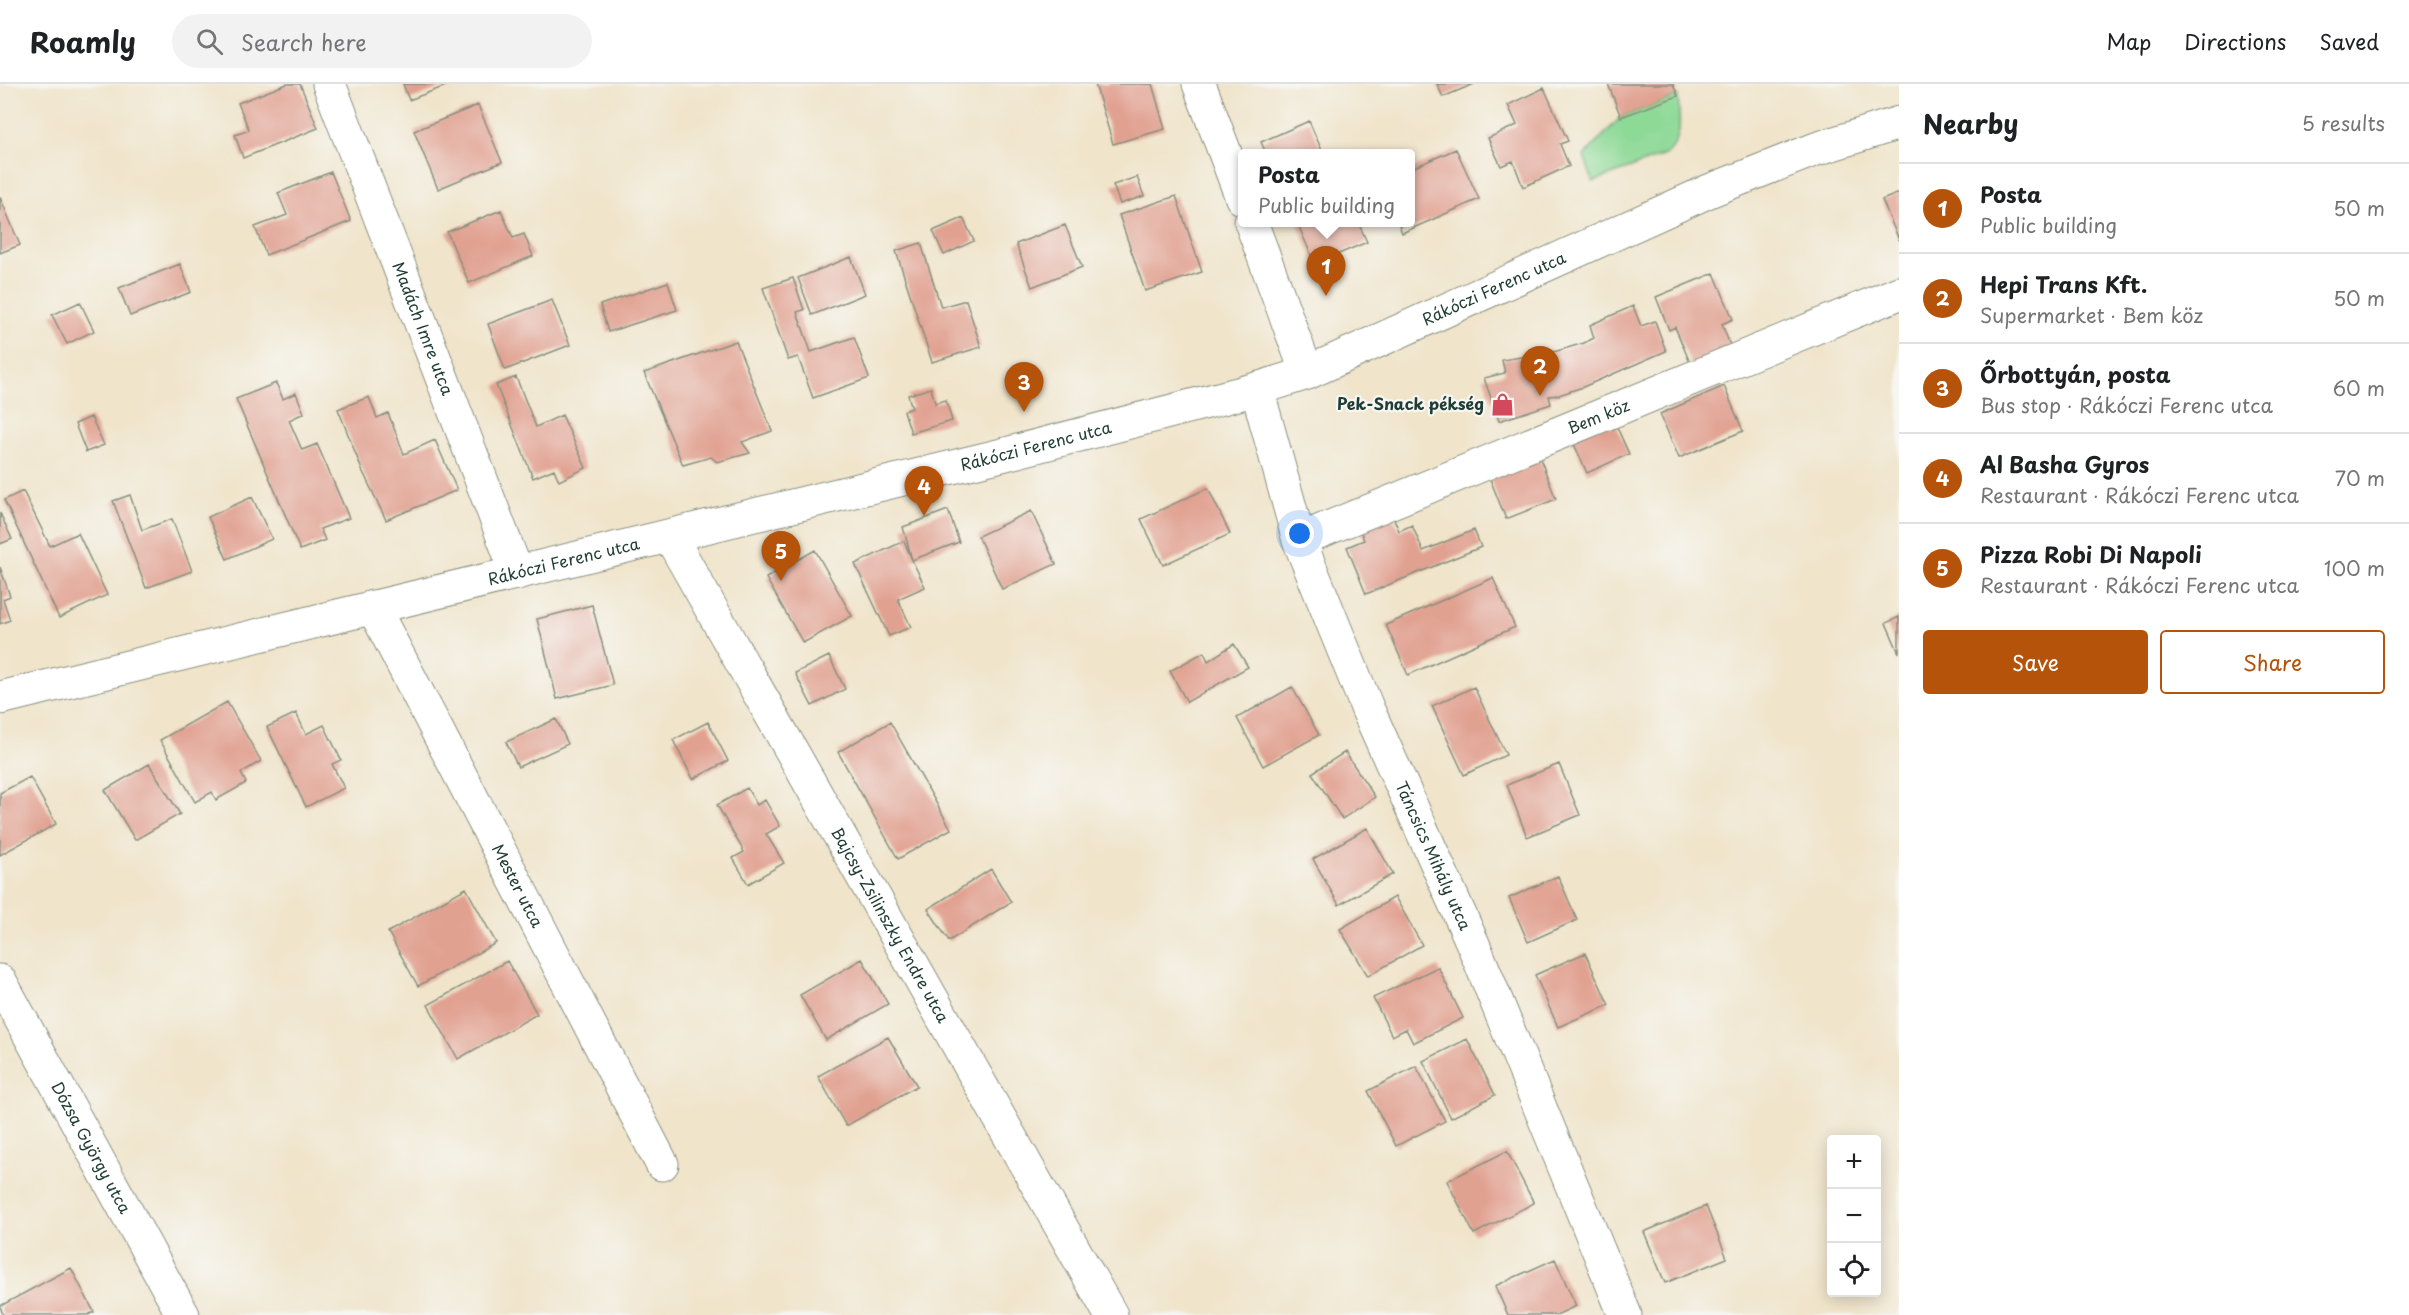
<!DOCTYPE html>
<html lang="en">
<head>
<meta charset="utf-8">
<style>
  :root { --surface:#fff; --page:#f2f2f2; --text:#202124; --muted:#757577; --line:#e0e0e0; --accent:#b45309 }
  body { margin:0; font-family:"Playpen Sans",sans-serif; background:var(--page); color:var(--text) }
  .controls { position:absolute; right:18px; bottom:18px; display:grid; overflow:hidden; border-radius:6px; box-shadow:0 3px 15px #0003 }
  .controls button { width:54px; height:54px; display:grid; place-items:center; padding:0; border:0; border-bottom:2px solid var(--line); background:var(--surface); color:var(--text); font:30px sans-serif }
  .you { position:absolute; left:1300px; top:450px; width:21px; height:21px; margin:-15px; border:4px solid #fff; border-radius:50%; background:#1a73e8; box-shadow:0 0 0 9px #1a73e833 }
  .badge { display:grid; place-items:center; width:39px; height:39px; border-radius:50%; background:var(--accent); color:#fff; font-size:20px; font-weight:700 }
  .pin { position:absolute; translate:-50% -50px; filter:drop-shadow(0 2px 3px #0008) }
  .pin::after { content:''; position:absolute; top:32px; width:21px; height:18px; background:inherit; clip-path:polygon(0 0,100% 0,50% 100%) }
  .popup { position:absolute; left:1238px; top:65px; width:177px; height:78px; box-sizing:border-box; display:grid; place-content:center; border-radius:6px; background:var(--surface); filter:drop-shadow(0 2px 4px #0005); font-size:20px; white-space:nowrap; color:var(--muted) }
  .popup b { font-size:22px; color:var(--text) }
  .popup::after { content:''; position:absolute; left:50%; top:100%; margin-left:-12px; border:12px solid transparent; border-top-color:var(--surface) }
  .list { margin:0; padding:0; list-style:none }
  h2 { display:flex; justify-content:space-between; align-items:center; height:78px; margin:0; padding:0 24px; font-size:26px }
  h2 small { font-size:20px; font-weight:400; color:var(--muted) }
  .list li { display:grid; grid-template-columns:39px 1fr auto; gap:18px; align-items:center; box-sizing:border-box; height:90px; padding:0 24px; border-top:2px solid var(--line) }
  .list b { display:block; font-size:22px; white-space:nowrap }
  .list p { margin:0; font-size:20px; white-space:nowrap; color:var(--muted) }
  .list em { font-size:20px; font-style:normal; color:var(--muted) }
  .actions { display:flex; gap:12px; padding:18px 24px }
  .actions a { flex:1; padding:14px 0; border:2px solid var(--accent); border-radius:6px; text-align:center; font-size:21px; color:var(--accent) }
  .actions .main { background:var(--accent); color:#fff }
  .icon { flex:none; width:33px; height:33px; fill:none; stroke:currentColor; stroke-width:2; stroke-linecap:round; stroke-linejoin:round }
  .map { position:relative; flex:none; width:1899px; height:1231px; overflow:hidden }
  header { display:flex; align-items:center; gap:36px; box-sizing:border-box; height:84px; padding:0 30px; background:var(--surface); border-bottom:2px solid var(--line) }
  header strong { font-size:28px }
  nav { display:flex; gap:33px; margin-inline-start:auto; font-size:21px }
  .search { width:420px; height:54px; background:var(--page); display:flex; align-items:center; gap:15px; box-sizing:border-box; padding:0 21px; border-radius:33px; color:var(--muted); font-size:22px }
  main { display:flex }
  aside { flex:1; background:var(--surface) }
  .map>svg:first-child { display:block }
  .green { fill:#8dd996; stroke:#568b65; stroke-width:1.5 }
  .building { fill:#e1a191 }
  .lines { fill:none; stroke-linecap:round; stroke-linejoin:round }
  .minor-casing { stroke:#88907f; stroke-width:35 }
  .major-casing { stroke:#88907f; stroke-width:35 }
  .minor { stroke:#fff; stroke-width:33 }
  .major { stroke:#fff; stroke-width:33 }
  .labels { text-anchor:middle; stroke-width:4.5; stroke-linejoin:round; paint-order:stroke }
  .street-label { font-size:16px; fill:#1f3d34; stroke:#f6f6f2 }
  .poi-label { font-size:16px; font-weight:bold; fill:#1f3d34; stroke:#f6f6f2; text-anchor:end }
</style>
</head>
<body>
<header>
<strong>Roamly</strong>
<div class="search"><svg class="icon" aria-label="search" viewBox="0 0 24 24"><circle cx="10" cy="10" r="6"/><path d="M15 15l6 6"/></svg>Search here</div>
<nav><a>Map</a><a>Directions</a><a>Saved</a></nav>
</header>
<main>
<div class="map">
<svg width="1899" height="1231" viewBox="0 0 1899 1231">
  <rect width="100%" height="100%" fill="#f6f6f2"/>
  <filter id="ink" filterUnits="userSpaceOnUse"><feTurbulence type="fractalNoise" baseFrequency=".0167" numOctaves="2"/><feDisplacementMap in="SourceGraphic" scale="12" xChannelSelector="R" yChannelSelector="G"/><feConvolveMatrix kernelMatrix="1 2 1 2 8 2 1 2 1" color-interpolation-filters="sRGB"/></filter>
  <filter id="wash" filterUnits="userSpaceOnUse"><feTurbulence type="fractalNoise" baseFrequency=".008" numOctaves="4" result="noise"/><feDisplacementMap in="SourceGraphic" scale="24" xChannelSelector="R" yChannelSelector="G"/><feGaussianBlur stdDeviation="1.35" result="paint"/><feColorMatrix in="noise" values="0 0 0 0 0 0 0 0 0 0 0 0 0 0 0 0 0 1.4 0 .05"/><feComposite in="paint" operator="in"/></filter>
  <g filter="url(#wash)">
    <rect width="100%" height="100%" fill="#f0e4ca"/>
    <!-- green -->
    <path class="green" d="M 1678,12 C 1679,34 1684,54 1667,70 L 1593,98 L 1584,72 L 1621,33 Z"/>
    <g id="blocks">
      <!-- building -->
      <path class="building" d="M 287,0 L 300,0 L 318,44 L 243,74 L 235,51 L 249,46 L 238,19 Z
        M 403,0 L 451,0 L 409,16 Z
        M 1095,0 L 1152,0 L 1165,45 L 1113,60 Z
        M 1437,0 L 1474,0 L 1443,13 Z
        M 1608,0 L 1673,0 L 1678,12 L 1621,33 Z
        M 1544,4 L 1568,57 L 1560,60 L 1569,82 L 1523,103 L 1513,77 L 1501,82 L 1488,54 L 1517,41 L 1508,21 Z
        M 478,21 L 502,78 L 438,105 L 414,47 Z
        M 1309,37 L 1323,69 L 1266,69 L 1261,58 Z
        M 1456,65 L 1479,115 L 1402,149 L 1398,138 L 1410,138 L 1410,85 Z
        M 331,88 L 351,137 L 266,171 L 255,143 L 287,131 L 278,109 Z
        M 1137,93 L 1144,112 L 1120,120 L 1113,101 Z
        M 1899,109 L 1899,156 L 1882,116 Z
        M 1176,112 L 1202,188 L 1145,207 L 1119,131 Z
        M 0,113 L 20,161 L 0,169 Z
        M 501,126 L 513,154 L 524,150 L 533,172 L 469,199 L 447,148 Z
        M 963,134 L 974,157 L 944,171 L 933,147 Z
        M 1297,138 L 1358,138 L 1367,158 L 1315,180 Z
        M 1065,141 L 1082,183 L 1032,203 L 1016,160 Z
        M 921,159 L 941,223 L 966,216 L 981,263 L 932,278 L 896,167 Z
        M 851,173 L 865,210 L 812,231 L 798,194 Z
        M 180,180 L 191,208 L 130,232 L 119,204 Z
        M 1714,189 L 1733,235 L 1722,240 L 1731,264 L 1691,281 L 1675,243 L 1669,246 L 1656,213 Z
        M 793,194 L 804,226 L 797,228 L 811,268 L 854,253 L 869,294 L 813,314 L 798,273 L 788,276 L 763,204 Z
        M 668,198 L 677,226 L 608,248 L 600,221 Z
        M 552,216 L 570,261 L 505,286 L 488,240 Z
        M 80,218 L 94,247 L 67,260 L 52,231 Z
        M 1633,222 L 1641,242 L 1655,237 L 1666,267 L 1583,303 L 1559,311 L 1549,312 L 1551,320 L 1499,337 L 1484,294 L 1505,289 L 1502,276 L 1557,267 L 1584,259 L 1594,254 L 1590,241 Z
        M 736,257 L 772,347 L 742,358 L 750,369 L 717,378 L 711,373 L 683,381 L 644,289 Z
        M 516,293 L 536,343 L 562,331 L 586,384 L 559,397 L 554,385 L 533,394 L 496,301 Z
        M 276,299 L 283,315 L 296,309 L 304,329 L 289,336 L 302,366 L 317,360 L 349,434 L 320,445 L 325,456 L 300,466 L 236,315 Z
        M 1724,302 L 1743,347 L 1679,374 L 1660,330 Z
        M 931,304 L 935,319 L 946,316 L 952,337 L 911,349 L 904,327 L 912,324 L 908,311 Z
        M 369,313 L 377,334 L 388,329 L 404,370 L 435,356 L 457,406 L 386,436 L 362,386 L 338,325 Z
        M 1611,330 L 1629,370 L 1587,389 L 1569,349 Z
        M 91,333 L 104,361 L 86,368 L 75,340 Z
        M 1536,364 L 1556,415 L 1506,435 L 1486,385 Z
        M 1208,404 L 1230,450 L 1163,481 L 1141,435 Z
        M 23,407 L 50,462 L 78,449 L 107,511 L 59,534 L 4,416 Z
        M 130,411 L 142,446 L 172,435 L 192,487 L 146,504 L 113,417 Z
        M 252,413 L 272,455 L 227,475 L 208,433 Z
        M 1390,425 L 1399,447 L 1412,441 L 1423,467 L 1474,446 L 1481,463 L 1366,510 L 1347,463 L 1364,456 L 1357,438 Z
        M 948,426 L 959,458 L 912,476 L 925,503 L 898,515 L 911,543 L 889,552 L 855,480 L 904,457 L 912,476 L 903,443 Z
        M 1031,427 L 1056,480 L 1002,505 L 978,452 Z
        M 0,429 L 12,455 L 0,460 Z
        M 815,466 L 852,532 L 803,559 L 766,494 Z
        M 0,483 L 10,512 L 3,515 L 10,536 L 0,540 Z
        M 1493,494 L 1515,543 L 1408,591 L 1386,541 Z
        M 592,521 L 613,601 L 557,615 L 537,535 Z
        M 1899,533 L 1899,569 L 1886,539 Z
        M 1234,560 L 1248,583 L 1187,618 L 1170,587 L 1204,568 L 1208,577 Z
        M 829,572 L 845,605 L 812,622 L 795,589 Z
        M 1292,603 L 1319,651 L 1263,682 L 1237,634 Z
        M 1474,603 L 1506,671 L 1464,691 L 1432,622 Z
        M 227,618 L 261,677 L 241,689 L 246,699 L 216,716 L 212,708 L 195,718 L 160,656 Z
        M 296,629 L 306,650 L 324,641 L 341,676 L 332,680 L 344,704 L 306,723 L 267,643 Z
        M 556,635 L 568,660 L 518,683 L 506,658 Z
        M 708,638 L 728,677 L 693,695 L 673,656 Z
        M 890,638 L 951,745 L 898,775 L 838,668 Z
        M 1345,668 L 1375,713 L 1342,735 L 1312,689 Z
        M 149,680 L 180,730 L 135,756 L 105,706 Z
        M 1559,680 L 1580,731 L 1527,753 L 1507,701 Z
        M 30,693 L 56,740 L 0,771 L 0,709 Z
        M 747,704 L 757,721 L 765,716 L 780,742 L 766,750 L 784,779 L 748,800 L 733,774 L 744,768 L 717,721 Z
        M 1367,744 L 1393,790 L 1339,821 L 1313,775 Z
        M 991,785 L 1011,818 L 949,857 L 928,825 Z
        M 1558,792 L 1577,836 L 1528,858 L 1509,814 Z
        M 466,804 L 496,859 L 418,902 L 388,848 Z
        M 1395,813 L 1422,861 L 1368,892 L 1340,845 Z
        M 1585,869 L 1609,921 L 1558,943 L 1535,891 Z
        M 862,875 L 888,920 L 826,956 L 800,911 Z
        M 507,877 L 537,930 L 458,975 L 428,921 Z
        M 1438,883 L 1463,934 L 1413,959 L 1406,945 L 1392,952 L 1373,914 Z
        M 888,953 L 917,1002 L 846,1042 L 818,992 Z
        M 1467,955 L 1495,1011 L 1451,1034 L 1423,977 Z
        M 1416,982 L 1445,1037 L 1396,1062 L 1368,1007 Z
        M 1507,1067 L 1534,1119 L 1474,1150 L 1447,1097 Z
        M 1706,1122 L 1727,1174 L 1665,1199 L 1644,1148 Z
        M 1555,1175 L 1576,1222 L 1556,1231 L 1508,1231 L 1495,1202 Z
        M 71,1184 L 94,1228 L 88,1231 L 3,1231 L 0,1222 Z"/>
    </g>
  </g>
  <g filter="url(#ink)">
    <use href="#blocks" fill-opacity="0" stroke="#88907f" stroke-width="1.5"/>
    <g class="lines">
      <defs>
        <g id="minor">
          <path id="s1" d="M 329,0 L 517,489"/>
          <path d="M 1199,0 L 1242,114"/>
          <path d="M 1251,138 L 1307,289"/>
          <path id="s2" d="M 1257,305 L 1299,456 L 1368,626 L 1473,860 L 1625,1231"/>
          <path id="s3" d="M 670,452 L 1111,1231"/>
          <path id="s4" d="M 1299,456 L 1899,209"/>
          <path id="s5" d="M 373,523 L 662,1080"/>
          <path id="s6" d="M 0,897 L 183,1231"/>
        </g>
        <g id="major">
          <path id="s7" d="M 0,614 L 1002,371 L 1257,305 L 1307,289 L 1709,107 L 1816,65 L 1899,39"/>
        </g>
      </defs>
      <!-- minor casing -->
      <use href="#minor" class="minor-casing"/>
      <!-- major casing -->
      <use href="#major" class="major-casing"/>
      <!-- minor -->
      <use href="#minor" class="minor"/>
      <!-- major -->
      <use href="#major" class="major"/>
    </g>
  </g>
  <!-- icons -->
  <defs>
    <symbol id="shop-bare" viewBox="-9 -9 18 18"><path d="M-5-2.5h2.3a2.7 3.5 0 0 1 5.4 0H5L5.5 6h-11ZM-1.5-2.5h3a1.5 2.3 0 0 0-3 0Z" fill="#d1495b" stroke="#f6f6f2" stroke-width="2.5" paint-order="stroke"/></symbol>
  </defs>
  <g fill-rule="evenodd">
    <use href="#shop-bare" x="1486" y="304" width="33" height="33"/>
  </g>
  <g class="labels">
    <!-- street labels -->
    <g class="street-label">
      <text dy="6" stroke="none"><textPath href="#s7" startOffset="1552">Rákóczi Ferenc utca</textPath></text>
      <text dy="6" stroke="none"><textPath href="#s1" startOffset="262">Madách Imre utca</textPath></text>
      <text dy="6" stroke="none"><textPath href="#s4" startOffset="324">Bem köz</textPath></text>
      <text dy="6" stroke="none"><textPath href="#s7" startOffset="1066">Rákóczi Ferenc utca</textPath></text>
      <text dy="6" stroke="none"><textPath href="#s7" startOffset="580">Rákóczi Ferenc utca</textPath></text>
      <text dy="6" stroke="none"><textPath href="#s2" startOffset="500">Táncsics Mihály utca</textPath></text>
      <text dy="6" stroke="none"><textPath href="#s5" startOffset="314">Mester utca</textPath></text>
      <text dy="6" stroke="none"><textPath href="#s3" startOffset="447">Bajcsy-Zsilinszky Endre utca</textPath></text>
      <text dy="6" stroke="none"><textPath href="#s6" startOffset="190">Dózsa György utca</textPath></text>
    </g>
    <!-- poi labels -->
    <g class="poi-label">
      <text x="1484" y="326">Pek-Snack pékség</text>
    </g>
  </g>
</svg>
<div class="controls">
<button>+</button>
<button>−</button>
<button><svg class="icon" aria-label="locate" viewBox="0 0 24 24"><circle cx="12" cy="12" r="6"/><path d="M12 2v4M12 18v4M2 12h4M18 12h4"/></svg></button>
</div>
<div class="you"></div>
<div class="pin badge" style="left:1326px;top:212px">1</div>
<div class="popup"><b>Posta</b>Public building</div>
<div class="pin badge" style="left:1540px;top:312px">2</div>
<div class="pin badge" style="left:1024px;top:328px">3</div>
<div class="pin badge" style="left:924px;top:432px">4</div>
<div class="pin badge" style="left:781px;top:497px">5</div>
</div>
<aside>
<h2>Nearby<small>5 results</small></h2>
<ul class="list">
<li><span class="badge">1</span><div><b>Posta</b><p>Public building</p></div><em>50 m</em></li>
<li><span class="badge">2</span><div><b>Hepi Trans Kft.</b><p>Supermarket · Bem köz</p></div><em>50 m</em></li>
<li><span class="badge">3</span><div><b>Őrbottyán, posta</b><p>Bus stop · Rákóczi Ferenc utca</p></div><em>60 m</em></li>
<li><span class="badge">4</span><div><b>Al Basha Gyros</b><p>Restaurant · Rákóczi Ferenc utca</p></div><em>70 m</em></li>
<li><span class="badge">5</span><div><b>Pizza Robi Di Napoli</b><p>Restaurant · Rákóczi Ferenc utca</p></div><em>100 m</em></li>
</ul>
<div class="actions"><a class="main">Save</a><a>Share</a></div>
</aside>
</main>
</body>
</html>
